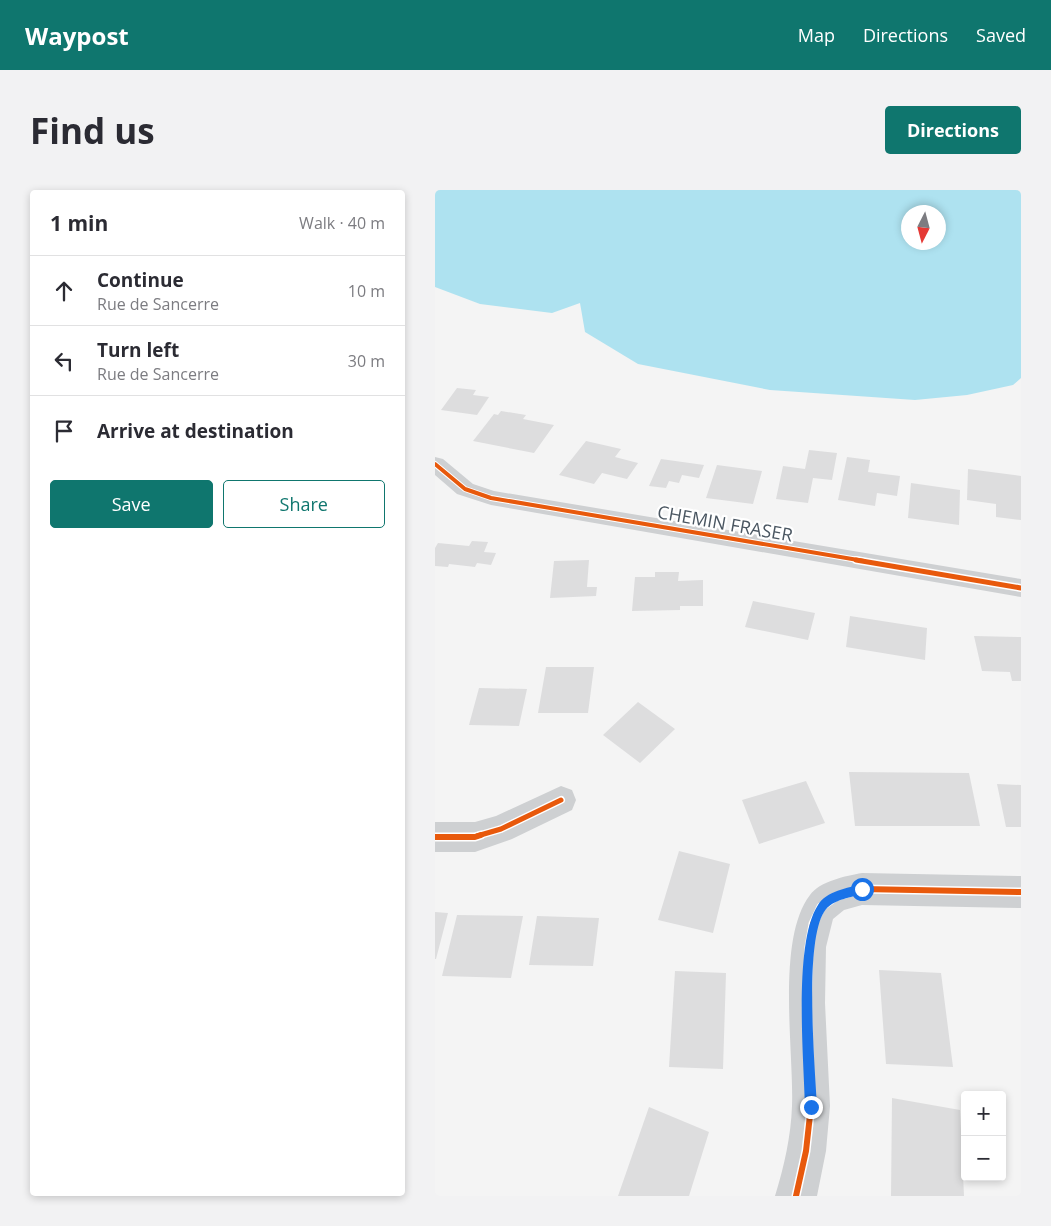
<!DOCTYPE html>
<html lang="en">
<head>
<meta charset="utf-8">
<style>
  :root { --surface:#fff; --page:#f2f2f3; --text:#2b2b33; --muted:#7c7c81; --line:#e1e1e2; --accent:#0f766e }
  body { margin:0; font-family:"Open Sans",sans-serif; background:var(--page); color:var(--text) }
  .controls { position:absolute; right:15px; bottom:15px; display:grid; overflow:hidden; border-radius:5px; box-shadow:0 2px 8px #0003 }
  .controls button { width:45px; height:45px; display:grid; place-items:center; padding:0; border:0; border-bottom:1px solid var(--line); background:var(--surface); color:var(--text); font:25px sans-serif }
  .compass { position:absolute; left:466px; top:15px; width:45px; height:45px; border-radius:50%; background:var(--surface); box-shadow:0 2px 8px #0003; rotate:186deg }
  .stop { position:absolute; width:15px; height:15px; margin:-11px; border:4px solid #1a73e8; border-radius:50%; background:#fff }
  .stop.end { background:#1a73e8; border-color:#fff; box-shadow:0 1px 5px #0008 }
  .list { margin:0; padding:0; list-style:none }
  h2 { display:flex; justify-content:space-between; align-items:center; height:65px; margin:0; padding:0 20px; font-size:21px }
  h2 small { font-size:16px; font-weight:400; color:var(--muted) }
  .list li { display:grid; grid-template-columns:32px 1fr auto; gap:15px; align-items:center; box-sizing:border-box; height:70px; padding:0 20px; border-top:1px solid var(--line) }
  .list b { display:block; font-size:19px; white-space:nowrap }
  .list p { margin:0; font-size:16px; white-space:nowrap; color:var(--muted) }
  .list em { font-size:16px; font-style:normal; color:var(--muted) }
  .actions { display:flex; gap:10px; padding:15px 20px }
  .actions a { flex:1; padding:11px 0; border:1px solid var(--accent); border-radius:5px; text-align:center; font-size:18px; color:var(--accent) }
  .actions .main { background:var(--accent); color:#fff }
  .icon { flex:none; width:28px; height:28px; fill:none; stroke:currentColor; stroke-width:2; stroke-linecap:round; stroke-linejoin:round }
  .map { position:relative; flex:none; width:586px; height:1006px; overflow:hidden; border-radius:5px }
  header { display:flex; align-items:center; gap:30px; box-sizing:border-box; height:70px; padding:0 25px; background:var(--accent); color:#fff }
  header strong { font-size:24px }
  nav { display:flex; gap:28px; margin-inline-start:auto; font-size:18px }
  .intro { display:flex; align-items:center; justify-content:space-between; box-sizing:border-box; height:120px; padding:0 30px }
  h1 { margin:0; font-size:35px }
  .button { padding:12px 22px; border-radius:5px; background:var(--accent); color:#fff; font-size:18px; font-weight:700 }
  main { display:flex; gap:30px; padding:0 30px }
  aside { flex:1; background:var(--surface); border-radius:5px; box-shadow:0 2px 8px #0003 }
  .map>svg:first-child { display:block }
  .water { fill:#aee2f0; fill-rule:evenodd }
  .building { fill:#ddddde }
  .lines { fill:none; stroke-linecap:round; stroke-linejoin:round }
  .street { fill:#ced0d2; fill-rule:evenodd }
  .cycleway-far2-casing { stroke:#fff; stroke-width:6 }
  .cycleway-far1-casing { stroke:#fff; stroke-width:8 }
  .cycleway-casing { stroke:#fff; stroke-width:9 }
  .cycleway-far2 { stroke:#e8590c; stroke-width:4 }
  .cycleway-far1 { stroke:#e8590c; stroke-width:5 }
  .cycleway { stroke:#e8590c; stroke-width:6 }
  .route { fill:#1a73e8 }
  .labels { text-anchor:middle; stroke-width:4.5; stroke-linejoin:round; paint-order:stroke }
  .street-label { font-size:18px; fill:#4a5661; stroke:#fff }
</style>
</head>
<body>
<header>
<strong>Waypost</strong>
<nav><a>Map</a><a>Directions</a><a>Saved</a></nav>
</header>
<div class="intro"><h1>Find us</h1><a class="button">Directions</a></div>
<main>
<aside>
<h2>1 min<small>Walk · 40 m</small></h2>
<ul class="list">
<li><svg class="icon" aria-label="ahead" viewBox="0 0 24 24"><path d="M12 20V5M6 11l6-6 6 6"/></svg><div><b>Continue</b><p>Rue de Sancerre</p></div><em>10 m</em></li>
<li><svg class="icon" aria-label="left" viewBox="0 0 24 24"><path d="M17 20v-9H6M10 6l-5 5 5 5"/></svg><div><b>Turn left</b><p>Rue de Sancerre</p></div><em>30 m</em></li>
<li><svg class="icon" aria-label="arrive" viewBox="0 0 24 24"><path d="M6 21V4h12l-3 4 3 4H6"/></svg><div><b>Arrive at destination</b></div></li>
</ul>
<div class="actions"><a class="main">Save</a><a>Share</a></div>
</aside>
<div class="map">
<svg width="586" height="1006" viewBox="0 0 586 1006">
  <rect width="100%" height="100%" fill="#f4f4f4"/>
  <!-- water -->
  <path class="water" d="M 0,0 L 586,0 L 586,188 L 578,195 L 532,205 L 480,210 L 335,200 L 203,174 L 150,142 L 145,113 L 117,123 L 45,114 L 0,97 ZM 473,22 L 503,22 L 503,52 L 473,52 Z"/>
  <!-- building -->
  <path class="building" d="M 22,198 L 41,200 L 38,205 L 54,207 L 42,225 L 6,220 Z
    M 66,221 L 91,225 L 88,229 L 119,235 L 99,263 L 38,251 L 59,224 L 63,225 Z
    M 151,251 L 186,259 L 180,267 L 203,273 L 192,289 L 167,283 L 159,294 L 124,285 Z
    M 374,260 L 402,263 L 397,290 L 378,288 L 373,313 L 341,309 L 348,276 L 370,279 Z
    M 412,267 L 435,270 L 433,282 L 465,286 L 462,306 L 442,303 L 440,316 L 403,310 Z
    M 226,269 L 269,275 L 264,288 L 247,285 L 244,293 L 234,291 L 231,298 L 214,296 Z
    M 282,275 L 327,281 L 318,314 L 271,308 Z
    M 533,279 L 586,286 L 586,330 L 561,327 L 561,314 L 532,310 Z
    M 476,293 L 525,300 L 524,335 L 473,328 Z
    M 37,351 L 53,352 L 49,362 L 61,363 L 56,375 L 42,373 L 40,377 L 14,374 L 13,377 L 0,376 L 0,358 L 3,353 L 34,356 Z
    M 154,370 L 152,397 L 162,397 L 161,406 L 115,408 L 119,371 Z
    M 220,382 L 244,382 L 243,391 L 268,390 L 268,416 L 245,416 L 245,420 L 197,421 L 200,387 L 220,387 Z
    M 318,411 L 380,423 L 373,450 L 310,437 Z
    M 415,426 L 492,438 L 490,470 L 411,457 Z
    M 539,446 L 586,447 L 586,491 L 577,491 L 575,482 L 547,481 Z
    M 111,477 L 159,477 L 153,523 L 103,523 Z
    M 44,498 L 92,499 L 84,536 L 34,535 Z
    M 203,512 L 240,539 L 205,573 L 168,545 Z
    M 414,582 L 534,583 L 545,636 L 420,636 Z
    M 371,591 L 390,633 L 324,654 L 307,610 Z
    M 562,594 L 586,595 L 586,637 L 571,637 Z
    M 244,661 L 295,674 L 278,743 L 223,730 Z
    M 0,722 L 13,723 L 1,769 L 0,769 Z
    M 22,725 L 88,726 L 76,788 L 7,786 Z
    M 102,726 L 164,728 L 158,776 L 94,775 Z
    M 444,780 L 506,783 L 518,877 L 451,874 Z
    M 240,781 L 291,783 L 288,879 L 234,877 Z
    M 457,908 L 525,920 L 529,1006 L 456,1006 Z
    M 214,917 L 274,942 L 254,1006 L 183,1006 Z"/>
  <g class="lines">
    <!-- street -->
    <path class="street" d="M 0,267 L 8,269 L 38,294 L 59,301 L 586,389 L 586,407 L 56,315 L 22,304 L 0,285 Z
      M 126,596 L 137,600 L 141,610 L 137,620 L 77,649 L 40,662 L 0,662 L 0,632 L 40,632 L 61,626 Z
      M 427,683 L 586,686 L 586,718 L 427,715 L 409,720 L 398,729 L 391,757 L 390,813 L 395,916 L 391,961 L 382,1006 L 340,1006 C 349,977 356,946 357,916 C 359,861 341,749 375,705 C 385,691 411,686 427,683 Z"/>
    <defs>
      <path id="cycleway-far2" d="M 0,274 L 30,299 L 56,308 L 429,371"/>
      <path id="cycleway-far1" d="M 421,370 L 586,398
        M 42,646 L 66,639 L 126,610"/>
      <path id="cycleway" d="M 0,647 L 40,647 L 46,645
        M 361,1006 L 371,961 L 376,916 L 372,813 L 374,757 L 378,734 L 386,717 L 400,707 L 427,699 L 586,702"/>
    </defs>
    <!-- cycleway-far2 casing -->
    <use href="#cycleway-far2" class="cycleway-far2-casing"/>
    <!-- cycleway-far1 casing -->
    <use href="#cycleway-far1" class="cycleway-far1-casing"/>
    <!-- cycleway casing -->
    <use href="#cycleway" class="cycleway-casing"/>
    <!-- cycleway-far2 -->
    <use href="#cycleway-far2" class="cycleway-far2"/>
    <!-- cycleway-far1 -->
    <use href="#cycleway-far1" class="cycleway-far1"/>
    <!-- cycleway -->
    <use href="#cycleway" class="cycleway"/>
  </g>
  <!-- route -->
  <path class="route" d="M 427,694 L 431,696 L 431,703 C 417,708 398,708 389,722 C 369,754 380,875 382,917 L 380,921 L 376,923 L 372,921 L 370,917 C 369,869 358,753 383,715 C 391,701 413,698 427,694 Z"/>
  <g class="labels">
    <!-- street labels -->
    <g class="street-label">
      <text transform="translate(290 334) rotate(10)" y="6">CHEMIN FRASER</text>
    </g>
  </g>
</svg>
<div class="controls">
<button>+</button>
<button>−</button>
</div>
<svg class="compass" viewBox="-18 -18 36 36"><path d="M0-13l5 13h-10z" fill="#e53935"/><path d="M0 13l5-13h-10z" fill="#7c7c81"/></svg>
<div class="stop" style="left:427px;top:699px"></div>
<div class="stop end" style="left:376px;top:917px"></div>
</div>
</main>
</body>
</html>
